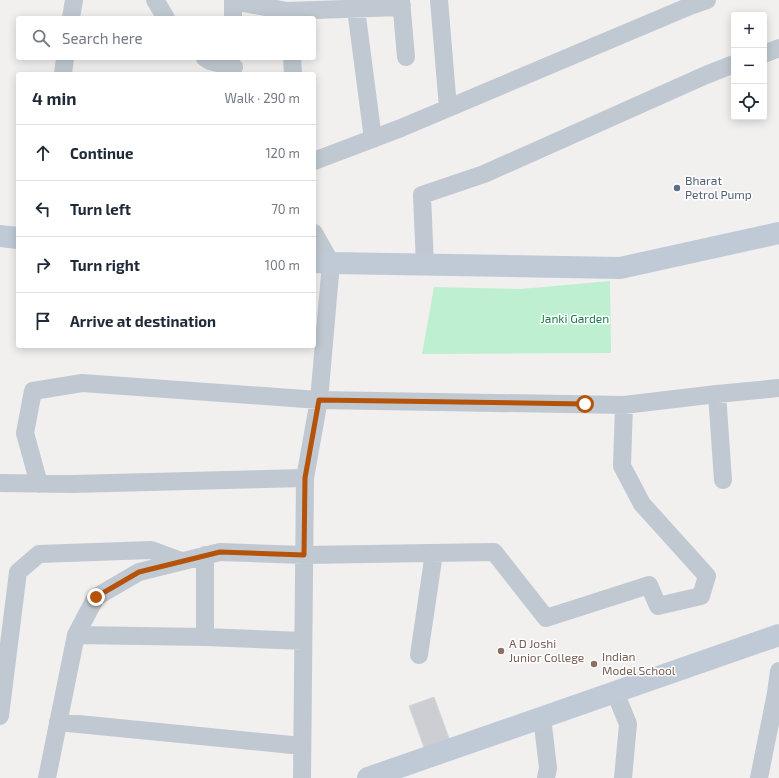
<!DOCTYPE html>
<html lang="en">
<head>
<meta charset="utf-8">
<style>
  :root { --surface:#fff; --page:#f2f2f3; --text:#1f2937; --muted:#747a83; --line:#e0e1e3 }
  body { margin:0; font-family:"Exo 2",sans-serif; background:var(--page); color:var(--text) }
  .controls { position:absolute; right:12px; top:12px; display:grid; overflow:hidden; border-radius:4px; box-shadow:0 2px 10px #0003 }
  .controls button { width:36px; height:36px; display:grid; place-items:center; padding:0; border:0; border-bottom:1px solid var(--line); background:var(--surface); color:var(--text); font:20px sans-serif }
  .stop { position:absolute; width:12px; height:12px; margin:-9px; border:3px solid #b45309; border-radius:50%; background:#fff }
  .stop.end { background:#b45309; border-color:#fff; box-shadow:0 1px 4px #0008 }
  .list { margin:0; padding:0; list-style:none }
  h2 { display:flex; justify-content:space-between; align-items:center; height:52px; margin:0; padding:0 16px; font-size:17px }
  h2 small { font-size:13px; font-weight:400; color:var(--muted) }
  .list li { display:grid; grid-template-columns:26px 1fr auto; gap:12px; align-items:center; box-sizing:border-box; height:56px; padding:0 16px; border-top:1px solid var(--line) }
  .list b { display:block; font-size:15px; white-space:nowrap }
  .list em { font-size:13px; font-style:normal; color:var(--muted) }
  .icon { flex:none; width:22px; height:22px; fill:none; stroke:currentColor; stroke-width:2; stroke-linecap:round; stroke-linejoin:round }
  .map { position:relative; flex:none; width:779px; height:778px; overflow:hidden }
  .search { position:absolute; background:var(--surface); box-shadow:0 2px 10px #0003; left:16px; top:16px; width:300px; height:44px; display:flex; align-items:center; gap:10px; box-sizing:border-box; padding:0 14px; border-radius:4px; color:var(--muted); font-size:15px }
  .panel { position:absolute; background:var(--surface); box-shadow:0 2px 10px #0003; left:16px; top:72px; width:300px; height:276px; border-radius:4px }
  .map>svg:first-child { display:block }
  .green { fill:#beefd1 }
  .building { fill:#ccced4; stroke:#d3d5db }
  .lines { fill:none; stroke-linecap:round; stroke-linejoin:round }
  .street { stroke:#c0c9d1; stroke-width:18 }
  .secondary { stroke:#c0cad6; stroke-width:22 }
  .route { stroke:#b45309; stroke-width:5 }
  .service-dot { fill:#5c6f8a; stroke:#fff; stroke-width:1.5 }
  .education-dot { fill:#8d6e63; stroke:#fff; stroke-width:1.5 }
  .labels { text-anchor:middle; stroke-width:3; stroke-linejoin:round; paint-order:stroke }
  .service-label { font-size:12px; fill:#4e5e75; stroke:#fff; text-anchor:start }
  .park-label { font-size:12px; fill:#177e4b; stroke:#fff }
  .education-label { font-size:12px; fill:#785e54; stroke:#fff; text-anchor:start }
</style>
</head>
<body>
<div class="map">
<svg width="779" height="778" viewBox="0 0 779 778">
  <rect width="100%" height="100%" fill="#f2efef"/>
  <!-- green -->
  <path class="green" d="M 610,281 L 611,353 L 422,354 L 434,287 L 521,289 Z"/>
  <!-- building -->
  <path class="building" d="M 434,697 L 450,741 L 425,750 L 409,706 Z"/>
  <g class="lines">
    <!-- street -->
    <path class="street" d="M 155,0 L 166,18
      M 401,0 L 406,57
      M 439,0 L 448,108
      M 356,9 L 373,139
      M 71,18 L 74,0
      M 233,18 L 233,1 L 287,11 L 401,7 L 402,6
      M 764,54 L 779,48
      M 205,58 L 210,61 L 234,67
      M 292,58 L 293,74
      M 63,74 L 65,58
      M 314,161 L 401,128 L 690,6 L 707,0
      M 425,265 L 422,195 L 484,174 L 706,75 L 734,64
      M 305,478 L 319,400 L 331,263 L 314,233
      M 723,480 L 717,394 L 779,388
      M 0,483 L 72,484 L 305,478 L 302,778
      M 39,484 L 25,433 L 33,391 L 82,383 L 319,400 L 624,405 L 717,394
      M 205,555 L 205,637 L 303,641
      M 76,635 L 205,637
      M 419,655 L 434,553
      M 615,692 L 628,724 L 623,778
      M 0,716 L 18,572 L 39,554 L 151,550 L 181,561
      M 542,717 L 548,768 L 546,778
      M 58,722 L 302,746
      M 47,778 L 76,635 L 96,597 L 139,572 L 220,552 L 304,555 L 494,552 L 546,618 L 649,585 L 658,606 L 701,596 L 707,576 L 642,504 L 622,466 L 624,405
      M 759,778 L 776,693 L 779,671"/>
    <!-- secondary -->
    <path class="secondary" d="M 0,236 L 18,238
      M 314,262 L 331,263 L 620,268 L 779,233
      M 368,778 L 779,635"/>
  </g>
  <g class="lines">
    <!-- route -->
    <path class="route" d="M 96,597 L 139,572 L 220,552 L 304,555 L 305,478 L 319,400 L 585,404"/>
  </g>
  <!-- markers -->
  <circle class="service-dot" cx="677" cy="188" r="4"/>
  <g class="education-dot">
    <circle cx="501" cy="651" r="4"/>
    <circle cx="594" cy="664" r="4"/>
  </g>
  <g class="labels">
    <!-- service labels -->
    <g class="service-label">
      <text x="685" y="185">Bharat<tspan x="685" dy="14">Petrol Pump</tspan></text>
    </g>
    <!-- park labels -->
    <g class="park-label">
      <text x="575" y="323">Janki Garden</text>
    </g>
    <!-- education labels -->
    <g class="education-label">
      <text x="509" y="648">A D Joshi<tspan x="509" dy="14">Junior College</tspan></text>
      <text x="602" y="661">Indian<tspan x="602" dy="14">Model School</tspan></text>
    </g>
  </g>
</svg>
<div class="controls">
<button>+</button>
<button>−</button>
<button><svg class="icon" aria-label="locate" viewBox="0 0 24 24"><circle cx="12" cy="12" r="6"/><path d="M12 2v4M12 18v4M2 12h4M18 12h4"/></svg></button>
</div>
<div class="stop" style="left:585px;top:404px"></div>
<div class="stop end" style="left:96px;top:597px"></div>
<div class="search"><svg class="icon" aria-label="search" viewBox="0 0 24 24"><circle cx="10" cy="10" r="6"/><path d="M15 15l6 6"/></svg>Search here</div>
<section class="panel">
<h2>4 min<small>Walk · 290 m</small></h2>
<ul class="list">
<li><svg class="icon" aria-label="ahead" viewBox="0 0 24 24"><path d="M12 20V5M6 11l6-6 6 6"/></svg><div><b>Continue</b></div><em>120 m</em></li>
<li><svg class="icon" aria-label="left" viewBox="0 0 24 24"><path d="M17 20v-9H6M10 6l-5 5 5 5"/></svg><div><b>Turn left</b></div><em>70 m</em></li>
<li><svg class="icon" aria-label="right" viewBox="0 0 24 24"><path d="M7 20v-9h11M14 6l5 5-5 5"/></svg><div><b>Turn right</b></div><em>100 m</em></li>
<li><svg class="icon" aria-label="arrive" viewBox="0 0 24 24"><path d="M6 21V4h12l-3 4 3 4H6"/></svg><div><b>Arrive at destination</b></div></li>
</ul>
</section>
</div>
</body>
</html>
